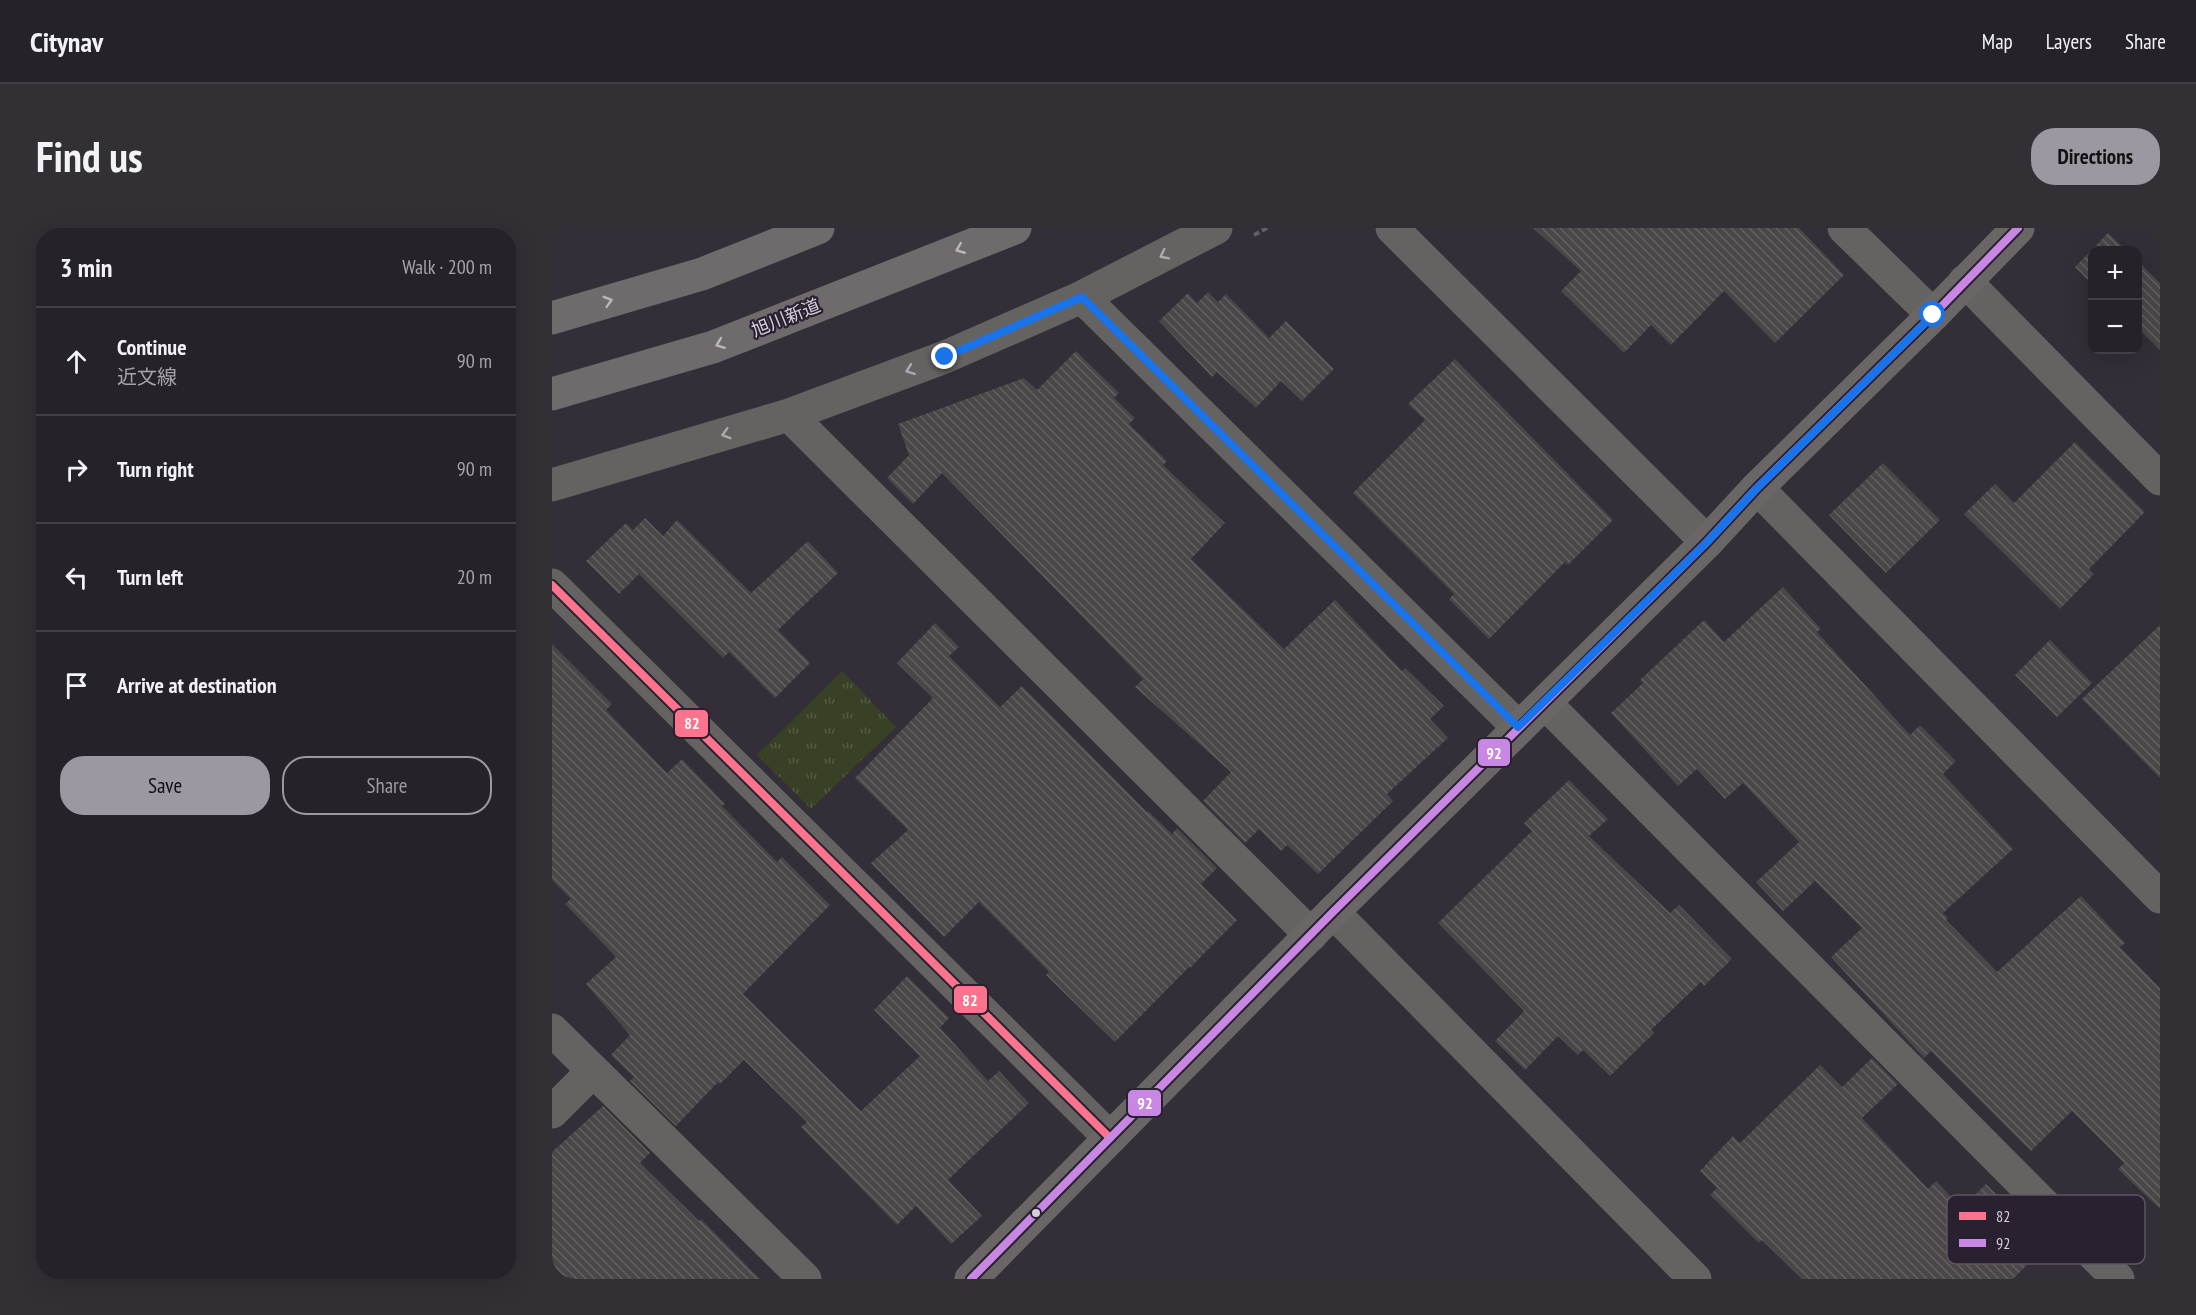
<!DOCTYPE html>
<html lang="en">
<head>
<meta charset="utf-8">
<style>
  :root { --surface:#262229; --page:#322f35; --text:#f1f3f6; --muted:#a4a4a8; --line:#423f46; --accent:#9c97a1 }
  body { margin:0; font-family:"PT Sans Narrow","Noto Sans JP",sans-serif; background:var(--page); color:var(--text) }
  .controls { position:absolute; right:18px; top:18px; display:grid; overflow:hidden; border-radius:12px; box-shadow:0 6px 24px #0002 }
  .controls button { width:54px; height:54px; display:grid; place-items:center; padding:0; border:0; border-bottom:2px solid var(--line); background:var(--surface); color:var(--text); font:30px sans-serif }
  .stop { position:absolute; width:18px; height:18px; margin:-14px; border:4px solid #1a73e8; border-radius:50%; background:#fff }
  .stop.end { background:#1a73e8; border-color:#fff; box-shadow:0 2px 6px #0008 }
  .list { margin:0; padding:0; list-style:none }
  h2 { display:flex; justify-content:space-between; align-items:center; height:78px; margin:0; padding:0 24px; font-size:26px }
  h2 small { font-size:20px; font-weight:400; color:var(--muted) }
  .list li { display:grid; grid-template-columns:39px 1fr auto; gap:18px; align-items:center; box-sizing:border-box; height:108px; padding:0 24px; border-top:2px solid var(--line) }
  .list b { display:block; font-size:22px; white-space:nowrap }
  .list p { margin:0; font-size:20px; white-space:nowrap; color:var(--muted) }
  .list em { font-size:20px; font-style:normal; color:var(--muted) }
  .actions { display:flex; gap:12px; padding:18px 24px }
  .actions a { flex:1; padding:14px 0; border:2px solid var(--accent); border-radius:24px; text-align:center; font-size:21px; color:var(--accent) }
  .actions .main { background:var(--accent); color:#111 }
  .icon { flex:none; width:33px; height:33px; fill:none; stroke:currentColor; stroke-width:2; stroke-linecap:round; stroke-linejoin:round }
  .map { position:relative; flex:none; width:1608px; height:1051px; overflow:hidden; border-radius:24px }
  header { display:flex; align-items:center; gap:36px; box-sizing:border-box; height:84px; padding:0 30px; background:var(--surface); border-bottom:2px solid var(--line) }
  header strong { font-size:28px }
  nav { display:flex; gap:33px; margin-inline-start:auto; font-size:21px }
  .intro { display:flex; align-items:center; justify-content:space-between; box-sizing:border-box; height:144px; padding:0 36px }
  h1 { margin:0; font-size:42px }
  .button { padding:15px 27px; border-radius:24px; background:var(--accent); color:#111; font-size:21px; font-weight:700 }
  main { display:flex; gap:36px; padding:0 36px }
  aside { flex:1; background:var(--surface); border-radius:24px; box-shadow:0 6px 24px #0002 }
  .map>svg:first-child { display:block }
  .grass { fill:url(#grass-tufts) }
  .building { fill:url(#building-back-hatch) }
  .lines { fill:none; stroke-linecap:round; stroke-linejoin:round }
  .path { stroke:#625e61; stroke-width:4; stroke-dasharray:6 3; stroke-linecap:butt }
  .street { stroke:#656262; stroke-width:33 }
  .secondary { stroke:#6a6666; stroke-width:33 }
  .highway { stroke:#6f6a6b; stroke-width:33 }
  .bus-1-casing { stroke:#292130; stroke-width:12 }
  .bus-2-casing { stroke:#292130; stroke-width:12 }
  .bus-1 { stroke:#fc738d; stroke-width:8 }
  .bus-2 { stroke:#c787e3; stroke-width:8 }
  .oneway { stroke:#bcb6be }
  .oneway2 { stroke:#aea9b0 }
  .route { stroke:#1a73e8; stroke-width:8 }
  .bus-dot { fill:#d5cfda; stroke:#292130; stroke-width:2 }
  .labels { text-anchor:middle; stroke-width:4.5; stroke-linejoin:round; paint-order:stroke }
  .street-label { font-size:18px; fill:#d5cfda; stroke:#292130 }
  .key { fill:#292130; stroke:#5d5563; stroke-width:1.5 }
  .key-label { font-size:16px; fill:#d5cfda }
  .line-badge { stroke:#292130; stroke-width:2 }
  .badge-label { font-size:16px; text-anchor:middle; font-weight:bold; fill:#fff }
</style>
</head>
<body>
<header>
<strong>Citynav</strong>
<nav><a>Map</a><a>Layers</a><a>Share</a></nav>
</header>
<div class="intro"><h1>Find us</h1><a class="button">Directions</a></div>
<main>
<aside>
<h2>3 min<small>Walk · 200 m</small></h2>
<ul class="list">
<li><svg class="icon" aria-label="ahead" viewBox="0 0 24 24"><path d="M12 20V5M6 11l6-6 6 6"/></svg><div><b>Continue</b><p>近文線</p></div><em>90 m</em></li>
<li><svg class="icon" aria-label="right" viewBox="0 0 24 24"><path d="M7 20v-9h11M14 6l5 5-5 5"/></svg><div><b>Turn right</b></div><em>90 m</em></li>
<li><svg class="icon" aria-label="left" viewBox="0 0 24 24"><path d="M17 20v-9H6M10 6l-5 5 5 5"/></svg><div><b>Turn left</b></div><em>20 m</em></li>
<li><svg class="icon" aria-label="arrive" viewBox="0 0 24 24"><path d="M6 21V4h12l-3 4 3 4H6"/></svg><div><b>Arrive at destination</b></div></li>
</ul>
<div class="actions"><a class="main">Save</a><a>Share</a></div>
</aside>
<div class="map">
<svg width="1608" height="1051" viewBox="0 0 1608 1051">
  <defs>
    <pattern id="grass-tufts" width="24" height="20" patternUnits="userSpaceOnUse" patternTransform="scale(1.5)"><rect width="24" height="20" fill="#384025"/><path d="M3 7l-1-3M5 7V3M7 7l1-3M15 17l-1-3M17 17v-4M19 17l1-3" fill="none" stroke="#545b44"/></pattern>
    <pattern id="building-back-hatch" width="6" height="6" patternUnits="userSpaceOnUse" patternTransform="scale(1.5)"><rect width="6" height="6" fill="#4b4648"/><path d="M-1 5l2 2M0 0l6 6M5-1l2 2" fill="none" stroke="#646062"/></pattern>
  </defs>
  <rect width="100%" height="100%" fill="#332e37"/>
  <!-- grass -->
  <path class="grass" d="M 290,443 L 344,499 L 259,581 L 205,527 Z"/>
  <!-- building -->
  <path class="building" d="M 981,0 L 1247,0 L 1292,47 L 1223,115 L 1172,63 L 1119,117 L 1099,97 L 1072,125 L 1009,63 L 1029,43 Z
    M 1556,5 L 1574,22 L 1540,22 L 1540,56 L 1523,39 Z
    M 1586,33 L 1608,55 L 1608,122 L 1586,100 Z
    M 656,64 L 666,74 L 674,66 L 717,110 L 734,93 L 782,141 L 750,173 L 729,153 L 704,180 L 665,144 L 660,149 L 607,93 L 636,65 L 645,75 Z
    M 524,123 L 567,165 L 562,170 L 583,190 L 577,196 L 615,233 L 611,237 L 673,295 L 639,331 L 732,421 L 783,372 L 850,443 L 853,440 L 892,478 L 878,491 L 896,510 L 835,566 L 841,573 L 766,646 L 735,617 L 729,623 L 707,601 L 693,615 L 651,573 L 679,544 L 583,459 L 591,451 L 390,245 L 361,276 L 335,250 L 357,227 L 346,196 L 472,150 L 485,162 Z
    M 903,131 L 1061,292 L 1016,337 L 1013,334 L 937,411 L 897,371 L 902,366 L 801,265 L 873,192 L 856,176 Z
    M 1523,214 L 1593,284 L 1537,341 L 1542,346 L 1508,381 L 1412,286 L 1443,256 L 1462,275 Z
    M 1331,235 L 1388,292 L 1334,345 L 1277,287 Z
    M 93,290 L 111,308 L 125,292 L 199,365 L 256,313 L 286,345 L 226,402 L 258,435 L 223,470 L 177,424 L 171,430 L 87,346 L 67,366 L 34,333 L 74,295 L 81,302 Z
    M 1231,359 L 1269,401 L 1265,404 L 1358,507 L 1368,497 L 1404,533 L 1391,546 L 1461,621 L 1391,685 L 1396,690 L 1394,692 L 1445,744 L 1529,668 L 1573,715 L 1568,719 L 1608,760 L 1608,981 L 1566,941 L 1572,935 L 1520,883 L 1479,923 L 1379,823 L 1372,830 L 1279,729 L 1310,700 L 1263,653 L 1231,683 L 1204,654 L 1247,614 L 1191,555 L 1173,571 L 1145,541 L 1126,558 L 1059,485 L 1091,455 L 1088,452 L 1152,392 L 1172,414 Z
    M 383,395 L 407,419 L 397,428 L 448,479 L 470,458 L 595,584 L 596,583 L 620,606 L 625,600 L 665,640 L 649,656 L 685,692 L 638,740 L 637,739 L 563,814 L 494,747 L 497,744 L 427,674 L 392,709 L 319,635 L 356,602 L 303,550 L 381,470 L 345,435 Z
    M 1608,397 L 1608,550 L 1530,471 Z
    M 1498,412 L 1540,455 L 1505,489 L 1463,447 Z
    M 0,416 L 60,476 L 54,482 L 115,545 L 130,531 L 173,576 L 170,578 L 225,634 L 230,629 L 278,677 L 191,766 L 309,883 L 368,828 L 322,782 L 355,748 L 397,790 L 388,800 L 436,853 L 447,843 L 477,875 L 396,952 L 430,988 L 399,1016 L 364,978 L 345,997 L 249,899 L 255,894 L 192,832 L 168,856 L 166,854 L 124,898 L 78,853 L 82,849 L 59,827 L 78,807 L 34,756 L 64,729 L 13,676 L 19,671 L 0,652 Z
    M 1017,552 L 1056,591 L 1037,608 L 1118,685 L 1127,677 L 1180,731 L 1152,758 L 1149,754 L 1099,802 L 1102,805 L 1058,848 L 1031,822 L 1026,827 L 1006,808 L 973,842 L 943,813 L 972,783 L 886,695 L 980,603 L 972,595 Z
    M 1320,830 L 1346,856 L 1310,890 L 1376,961 L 1384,953 L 1410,980 L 1434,956 L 1494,1018 L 1461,1051 L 1250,1051 L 1210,1012 L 1207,1015 L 1158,967 L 1165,960 L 1148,943 L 1181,908 L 1188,915 L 1268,837 L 1290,859 Z
    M 51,878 L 98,925 L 88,935 L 147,993 L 149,991 L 208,1051 L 0,1051 L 0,924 Z"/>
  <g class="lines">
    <!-- path -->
    <path class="path" d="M 702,7 L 715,0"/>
    <!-- street -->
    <path class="street" d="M 840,0 L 1155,314
      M 1292,0 L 1381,87
      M 1413,53 L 1608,251
      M 530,69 L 966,499
      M 237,187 L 759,707
      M 0,257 L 237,187 L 393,129 L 530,69 L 664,0
      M 1205,260 L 1608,669
      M 0,357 L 558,910
      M 993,475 L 1566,1051
      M 781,684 L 1143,1051
      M 0,802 L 253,1051
      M 0,884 L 41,843"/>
    <!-- secondary -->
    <path class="secondary" d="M 419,1051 L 781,684 L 1155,314 L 1205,260 L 1381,87 L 1466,0"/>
    <!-- highway -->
    <path class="highway" d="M 0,90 L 150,46 L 266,0
      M 0,166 L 161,119 L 463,0"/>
    <defs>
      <path id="bus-1" d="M 0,357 L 558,910"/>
      <path id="bus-2" d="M 419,1051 L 781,684 L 1155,314 L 1205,260 L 1381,87 L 1466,0"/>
    </defs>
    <!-- bus-1 casing -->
    <use href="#bus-1" class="bus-1-casing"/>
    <!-- bus-2 casing -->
    <use href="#bus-2" class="bus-2-casing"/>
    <!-- bus-1 -->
    <use href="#bus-1" class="bus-1"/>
    <!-- bus-2 -->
    <use href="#bus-2" class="bus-2"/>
  </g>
  <!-- one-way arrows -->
  <defs><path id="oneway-chevron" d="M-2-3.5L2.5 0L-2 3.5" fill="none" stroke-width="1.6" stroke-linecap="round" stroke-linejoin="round" transform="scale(1.5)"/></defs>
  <g class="oneway">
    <use href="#oneway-chevron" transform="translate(408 21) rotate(158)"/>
    <use href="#oneway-chevron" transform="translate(56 73) rotate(-16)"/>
    <use href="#oneway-chevron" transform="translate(168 116) rotate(159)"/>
  </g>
  <g class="oneway2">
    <use href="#oneway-chevron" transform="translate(612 27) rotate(153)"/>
    <use href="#oneway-chevron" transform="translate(358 142) rotate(160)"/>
    <use href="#oneway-chevron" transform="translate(174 206) rotate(164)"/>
  </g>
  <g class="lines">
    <!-- route -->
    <path class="route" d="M 393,129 L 530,69 L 966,499 L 1155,314 L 1205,260 L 1381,87"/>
  </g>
  <!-- markers -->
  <circle class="bus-dot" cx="484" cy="985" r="5"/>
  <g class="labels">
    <!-- street labels -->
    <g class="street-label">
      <text transform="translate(234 90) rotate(-22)" y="6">旭川新道</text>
    </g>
  </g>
  <!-- legend -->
  <rect x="1395" y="967" width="198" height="69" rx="9" class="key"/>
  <rect x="1407" y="984" width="27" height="8" fill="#fc738d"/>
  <rect x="1407" y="1011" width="27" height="8" fill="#c787e3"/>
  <g class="key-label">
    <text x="1444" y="994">82</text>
    <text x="1444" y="1021">92</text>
  </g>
  <g class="line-badge">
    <rect x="122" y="481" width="35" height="29" rx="6" fill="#fc738d"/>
    <rect x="925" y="510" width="34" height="29" rx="6" fill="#c787e3"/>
    <rect x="401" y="757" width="35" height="29" rx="6" fill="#fc738d"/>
    <rect x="575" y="861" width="35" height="28" rx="6" fill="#c787e3"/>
  </g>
  <g class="badge-label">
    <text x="140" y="501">82</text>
    <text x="942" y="531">92</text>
    <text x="418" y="778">82</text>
    <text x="593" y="881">92</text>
  </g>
</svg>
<div class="controls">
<button>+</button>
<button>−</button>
</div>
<div class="stop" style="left:1381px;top:87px"></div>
<div class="stop end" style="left:393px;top:129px"></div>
</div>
</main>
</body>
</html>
